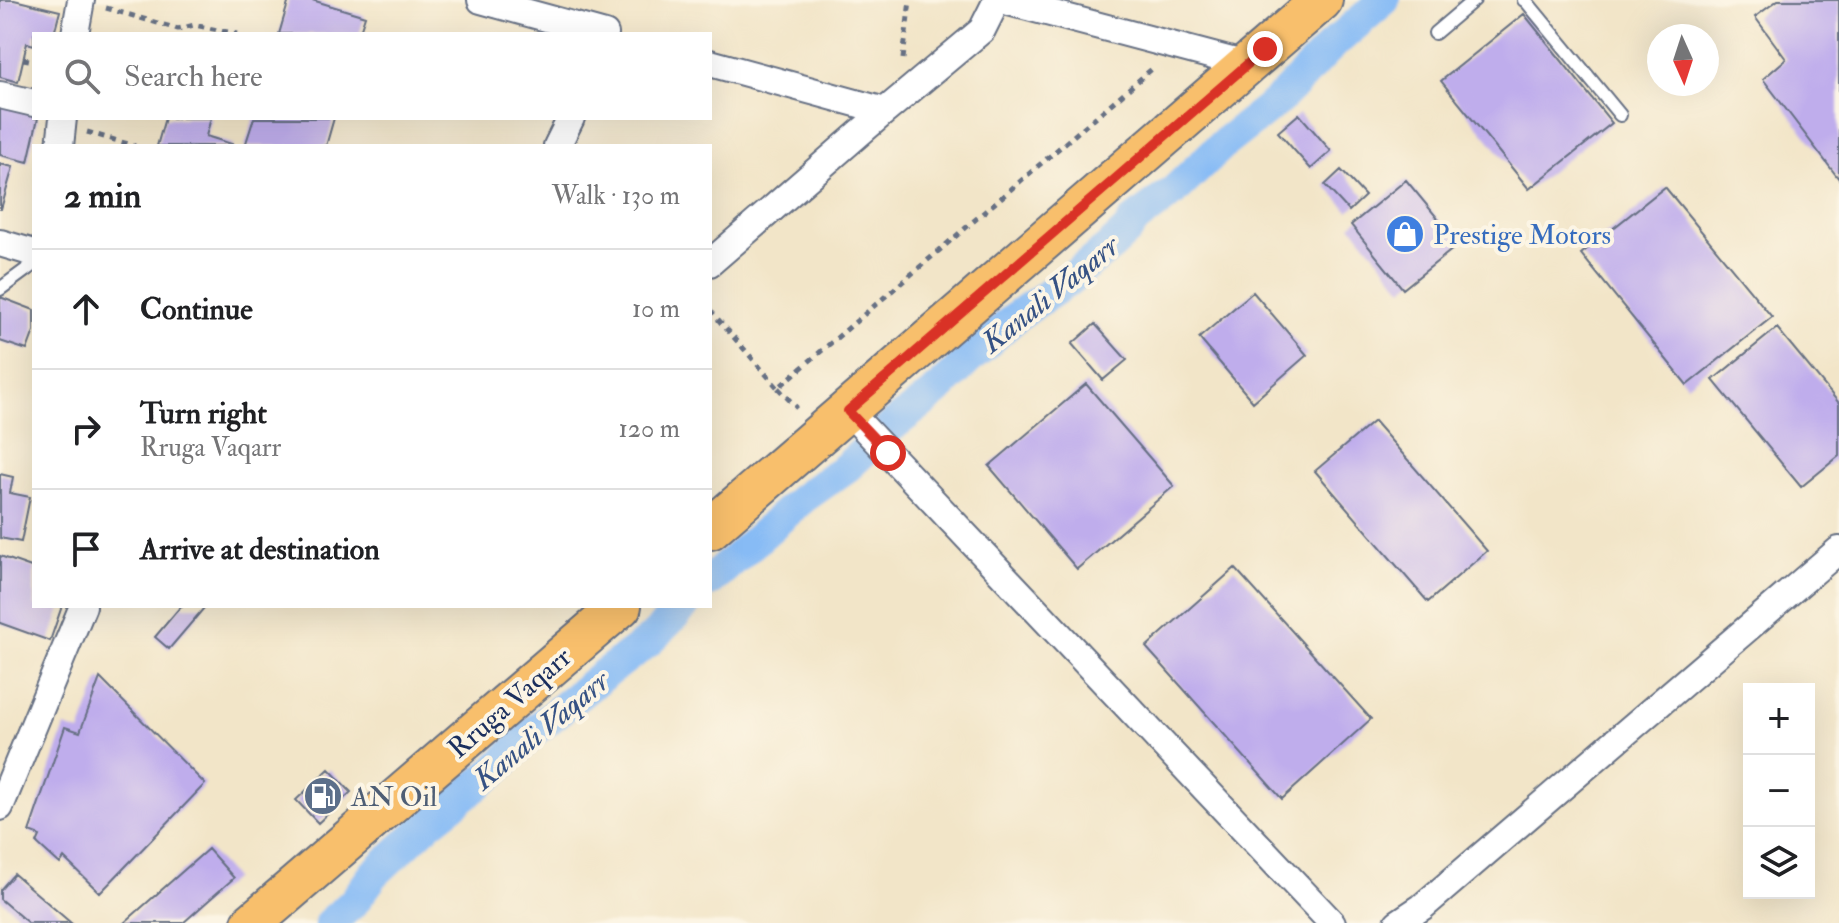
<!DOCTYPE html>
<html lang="en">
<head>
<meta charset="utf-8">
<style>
  :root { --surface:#fff; --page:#f6f6f6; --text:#202124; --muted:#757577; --line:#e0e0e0 }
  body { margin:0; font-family:"IM FELL Double Pica",serif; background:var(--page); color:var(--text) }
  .controls { position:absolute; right:24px; bottom:24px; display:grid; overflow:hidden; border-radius:0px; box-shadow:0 8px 32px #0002 }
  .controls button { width:72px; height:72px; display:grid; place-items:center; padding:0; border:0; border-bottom:2px solid var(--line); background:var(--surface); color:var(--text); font:40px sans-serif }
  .compass { position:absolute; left:1647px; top:24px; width:72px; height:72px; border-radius:50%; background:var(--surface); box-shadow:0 8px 32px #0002; rotate:177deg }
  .stop { position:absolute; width:24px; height:24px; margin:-18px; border:6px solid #d93025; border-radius:50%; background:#fff }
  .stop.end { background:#d93025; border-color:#fff; box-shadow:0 2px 8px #0008 }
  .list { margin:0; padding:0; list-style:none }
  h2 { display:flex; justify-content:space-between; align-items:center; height:104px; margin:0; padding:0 32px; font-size:34px }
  h2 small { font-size:26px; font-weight:400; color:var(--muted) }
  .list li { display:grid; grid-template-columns:52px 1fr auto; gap:24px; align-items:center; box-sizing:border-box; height:120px; padding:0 32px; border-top:2px solid var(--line) }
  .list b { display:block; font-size:30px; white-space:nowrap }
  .list p { margin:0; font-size:26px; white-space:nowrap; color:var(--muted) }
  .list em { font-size:26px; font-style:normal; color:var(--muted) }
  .icon { flex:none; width:44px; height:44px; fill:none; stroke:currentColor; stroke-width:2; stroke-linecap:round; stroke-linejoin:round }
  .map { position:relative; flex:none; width:1839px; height:923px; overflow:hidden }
  .search { position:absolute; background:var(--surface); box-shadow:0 8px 32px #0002; left:32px; top:32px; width:680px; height:88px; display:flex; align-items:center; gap:20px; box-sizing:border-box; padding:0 28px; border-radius:0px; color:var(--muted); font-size:30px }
  .panel { position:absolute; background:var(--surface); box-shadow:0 8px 32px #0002; left:32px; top:144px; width:680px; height:464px; border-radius:0px }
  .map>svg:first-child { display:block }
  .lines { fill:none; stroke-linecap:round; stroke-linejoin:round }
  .canal { stroke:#87bbf5; stroke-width:32 }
  .building { fill:#bfadec }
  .service-casing { stroke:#666f83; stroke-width:16 }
  .minor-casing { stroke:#666f83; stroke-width:30 }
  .primary-casing { stroke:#666f83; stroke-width:44 }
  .path { stroke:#666f83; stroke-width:5; stroke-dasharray:6 6; stroke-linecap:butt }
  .service { stroke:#fff; stroke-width:12 }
  .minor { stroke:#fff; stroke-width:26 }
  .primary { stroke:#f8bf6c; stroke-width:40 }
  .route { stroke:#d93025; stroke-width:10 }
  .labels { text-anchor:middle; stroke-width:8; stroke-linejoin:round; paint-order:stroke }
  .shop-label { font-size:28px; fill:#366cbe; stroke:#fcf5e5; text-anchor:start }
  .street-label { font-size:28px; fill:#1b2f5e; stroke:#fcf5e5 }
  .service-label { font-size:28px; fill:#4e5e75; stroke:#fcf5e5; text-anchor:start }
  .water-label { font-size:30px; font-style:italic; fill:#365284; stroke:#fcf5e5 }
</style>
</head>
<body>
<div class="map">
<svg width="1839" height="923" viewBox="0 0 1839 923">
  <rect width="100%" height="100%" fill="#fcf5e5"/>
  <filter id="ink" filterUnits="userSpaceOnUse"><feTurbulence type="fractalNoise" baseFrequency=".0125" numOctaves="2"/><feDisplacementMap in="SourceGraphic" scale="16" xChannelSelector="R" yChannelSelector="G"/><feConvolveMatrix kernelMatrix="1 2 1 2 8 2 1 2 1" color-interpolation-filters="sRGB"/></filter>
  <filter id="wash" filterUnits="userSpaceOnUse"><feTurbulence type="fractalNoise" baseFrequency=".006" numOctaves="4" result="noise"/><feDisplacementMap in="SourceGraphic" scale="32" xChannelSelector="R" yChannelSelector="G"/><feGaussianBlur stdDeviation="1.8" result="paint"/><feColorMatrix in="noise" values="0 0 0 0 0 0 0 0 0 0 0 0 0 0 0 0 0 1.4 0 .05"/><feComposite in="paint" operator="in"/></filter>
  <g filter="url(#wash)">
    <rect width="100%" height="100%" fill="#f2e5c8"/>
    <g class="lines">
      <!-- canal -->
      <path class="canal" d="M 710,581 L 803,498 L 847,467 L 888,429 L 936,392 L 967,361 L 1019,314 L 1064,284 L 1111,246 L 1127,231 L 1133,222 L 1175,190 L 1224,143 L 1280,99 L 1332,45 L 1384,0
        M 330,923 L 353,903 L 374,874 L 423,828 L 495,771 L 533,732 L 604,674 L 649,641 L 684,606"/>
    </g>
    <g id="blocks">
      <!-- building -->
      <path class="building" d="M 0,0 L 14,0 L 60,11 L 54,34 L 34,34 L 34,45 L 27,43 L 18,82 L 0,77 Z
        M 289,0 L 312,0 L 365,16 L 359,34 L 279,34 Z
        M 1778,0 L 1839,0 L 1839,179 L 1763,79 L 1786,59 L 1755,17 Z
        M 1524,14 L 1612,123 L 1529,189 L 1441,81 Z
        M 0,103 L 34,111 L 34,118 L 38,118 L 28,162 L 0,155 Z
        M 1299,114 L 1331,151 L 1311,169 L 1278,132 Z
        M 165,118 L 211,118 L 206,136 L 238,146 L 157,146 Z
        M 254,118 L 334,118 L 326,146 L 245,146 Z
        M 0,164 L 13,167 L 1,209 L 0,209 Z
        M 1341,170 L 1365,196 L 1349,211 L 1325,185 Z
        M 1406,180 L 1459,244 L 1403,289 L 1351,225 Z
        M 1665,187 L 1772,317 L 1687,385 L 1581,254 Z
        M 1253,292 L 1307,355 L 1253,402 L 1199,338 Z
        M 0,297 L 34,310 L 34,331 L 27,350 L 0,341 Z
        M 1095,324 L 1127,360 L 1103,380 L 1072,344 Z
        M 1777,328 L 1839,403 L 1839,456 L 1801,487 L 1713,380 Z
        M 1086,384 L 1174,486 L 1077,569 L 989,466 Z
        M 1374,421 L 1487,551 L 1428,602 L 1315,471 Z
        M 0,474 L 13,477 L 10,493 L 30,497 L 21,542 L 0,538 Z
        M 0,556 L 34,568 L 34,606 L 62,606 L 50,641 L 0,623 Z
        M 1235,568 L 1371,719 L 1282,799 L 1146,647 Z
        M 181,606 L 201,606 L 204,608 L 169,649 L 155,637 Z
        M 100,678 L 205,784 L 100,893 L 64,858 L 60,864 L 37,843 L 40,836 L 29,832 L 65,727 L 80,732 Z
        M 329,769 L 351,792 L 318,823 L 296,800 Z
        M 208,849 L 234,878 L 183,923 L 124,923 Z
        M 14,874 L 71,923 L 28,923 L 0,899 L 0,890 Z"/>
    </g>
  </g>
  <g filter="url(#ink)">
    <use href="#blocks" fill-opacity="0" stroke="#666f83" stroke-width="2"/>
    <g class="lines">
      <defs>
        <path id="service" d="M 1524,0 L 1526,1 L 1620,115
          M 1435,33 L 1474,0
          M 0,289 L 34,264"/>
        <path id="minor" d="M 481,0 L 605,34
          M 1001,0 L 1247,65
          M 75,34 L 81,0
          M 710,63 L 885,111 L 982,30 L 997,0
          M 0,95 L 34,103
          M 60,146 L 63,118
          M 557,146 L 571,118
          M 0,243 L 34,253
          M 710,263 L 885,111
          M 848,411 L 1332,923
          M 0,807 L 83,606
          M 1398,923 L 1422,907 L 1839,550"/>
        <path id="primary" d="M 710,529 L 1322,0
          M 252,923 L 621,606"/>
      </defs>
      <!-- service casing -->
      <use href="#service" class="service-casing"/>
      <!-- minor casing -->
      <use href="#minor" class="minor-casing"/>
      <!-- primary casing -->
      <use href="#primary" class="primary-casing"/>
      <!-- path -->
      <path class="path" d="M 106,8 L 178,29 L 194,25 L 237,34
        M 23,59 L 34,61
        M 903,59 L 910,0
        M 87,132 L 135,146
        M 710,310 L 778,388 L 1153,68
        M 778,388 L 797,408"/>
      <!-- service -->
      <use href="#service" class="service"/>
      <!-- minor -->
      <use href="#minor" class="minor"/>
      <!-- primary -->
      <use href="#primary" class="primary"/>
    </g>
  </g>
  <g class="lines" filter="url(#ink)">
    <!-- route -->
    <path class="route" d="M 888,453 L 848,411 L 1265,49"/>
  </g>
  <!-- icons -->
  <defs>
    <symbol id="shop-disc" viewBox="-11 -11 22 22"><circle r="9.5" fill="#3f7fe0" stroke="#fcf5e5"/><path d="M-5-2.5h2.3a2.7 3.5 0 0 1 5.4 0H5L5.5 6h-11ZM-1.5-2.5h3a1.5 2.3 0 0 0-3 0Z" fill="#fff"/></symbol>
    <symbol id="fuel-disc" viewBox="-11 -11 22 22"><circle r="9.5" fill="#5c6f8a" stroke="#fcf5e5"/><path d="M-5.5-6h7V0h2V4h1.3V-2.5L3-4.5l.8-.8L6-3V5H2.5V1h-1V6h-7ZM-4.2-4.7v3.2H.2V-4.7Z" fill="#fff"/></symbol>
  </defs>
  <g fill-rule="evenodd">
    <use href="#shop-disc" x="1383" y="212" width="44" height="44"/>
    <use href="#fuel-disc" x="301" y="774" width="44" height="44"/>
  </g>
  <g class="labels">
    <!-- shop labels -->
    <g class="shop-label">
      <text x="1433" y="244">Prestige Motors</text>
    </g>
    <!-- street labels -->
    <g class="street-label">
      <text transform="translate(509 702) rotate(-41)" y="10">Rruga Vaqarr</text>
    </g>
    <!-- service labels -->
    <g class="service-label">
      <text x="351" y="806">AN Oil</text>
    </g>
    <!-- water labels -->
    <g class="water-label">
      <text transform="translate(1050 294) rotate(-39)" y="10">Kanali Vaqarr</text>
      <text transform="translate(541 730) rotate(-40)" y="10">Kanali Vaqarr</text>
    </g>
  </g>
</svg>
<div class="controls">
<button>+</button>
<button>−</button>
<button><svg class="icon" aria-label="layers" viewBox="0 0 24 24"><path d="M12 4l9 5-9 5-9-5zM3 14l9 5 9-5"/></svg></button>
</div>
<svg class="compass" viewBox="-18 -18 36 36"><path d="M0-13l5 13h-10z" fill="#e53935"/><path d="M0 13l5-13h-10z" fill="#757577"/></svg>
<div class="stop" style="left:888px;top:453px"></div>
<div class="stop end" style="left:1265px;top:49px"></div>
<div class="search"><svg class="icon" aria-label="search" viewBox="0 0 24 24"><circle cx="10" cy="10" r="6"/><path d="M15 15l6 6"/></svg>Search here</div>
<section class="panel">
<h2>2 min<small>Walk · 130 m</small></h2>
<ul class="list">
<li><svg class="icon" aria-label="ahead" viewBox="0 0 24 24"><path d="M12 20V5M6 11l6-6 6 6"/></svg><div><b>Continue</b></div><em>10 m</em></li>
<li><svg class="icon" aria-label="right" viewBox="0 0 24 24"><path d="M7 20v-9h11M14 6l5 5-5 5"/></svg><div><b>Turn right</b><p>Rruga Vaqarr</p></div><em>120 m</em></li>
<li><svg class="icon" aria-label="arrive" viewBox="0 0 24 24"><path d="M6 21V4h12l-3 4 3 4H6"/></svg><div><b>Arrive at destination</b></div></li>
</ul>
</section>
</div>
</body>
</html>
